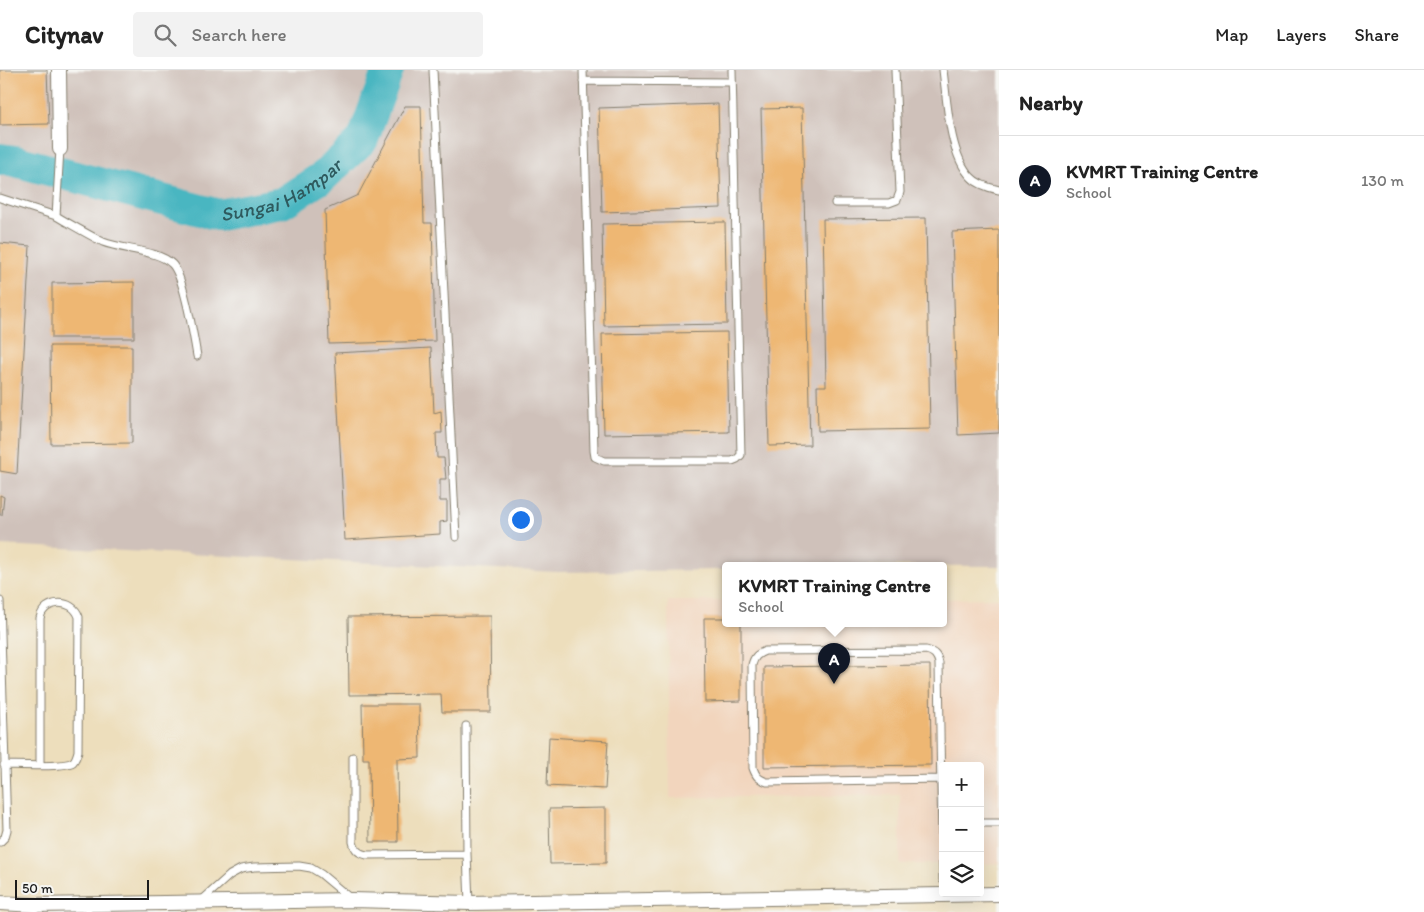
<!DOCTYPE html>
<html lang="en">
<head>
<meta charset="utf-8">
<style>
  :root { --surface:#fff; --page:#f2f2f2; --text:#222; --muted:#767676; --line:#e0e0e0; --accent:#111827 }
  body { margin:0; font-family:Itim,sans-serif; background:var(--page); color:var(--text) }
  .controls { position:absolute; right:15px; bottom:15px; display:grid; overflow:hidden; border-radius:5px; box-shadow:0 5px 20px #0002 }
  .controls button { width:45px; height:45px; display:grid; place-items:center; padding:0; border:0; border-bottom:1px solid var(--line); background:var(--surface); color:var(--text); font:25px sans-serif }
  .scale { position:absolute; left:15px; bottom:12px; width:134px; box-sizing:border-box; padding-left:5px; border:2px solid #1c1c1c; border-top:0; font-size:14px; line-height:18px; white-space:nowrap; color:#1c1c1c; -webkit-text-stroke:4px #f6f6f2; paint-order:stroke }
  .you { position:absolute; left:520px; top:449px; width:18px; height:18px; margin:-12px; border:4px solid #fff; border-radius:50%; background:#1a73e8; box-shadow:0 0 0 8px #1a73e833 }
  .badge { display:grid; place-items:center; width:32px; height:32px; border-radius:50%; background:var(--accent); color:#fff; font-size:16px; font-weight:700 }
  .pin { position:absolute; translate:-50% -41px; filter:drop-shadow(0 1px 2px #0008) }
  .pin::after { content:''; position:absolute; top:26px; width:18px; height:15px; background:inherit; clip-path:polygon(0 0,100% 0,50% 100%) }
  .popup { position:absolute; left:722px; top:492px; width:225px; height:65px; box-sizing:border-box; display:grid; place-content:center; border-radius:5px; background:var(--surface); filter:drop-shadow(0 1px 4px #0005); font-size:16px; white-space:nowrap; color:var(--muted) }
  .popup b { font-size:19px; color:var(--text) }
  .popup::after { content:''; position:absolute; left:50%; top:100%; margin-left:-10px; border:10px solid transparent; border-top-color:var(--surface) }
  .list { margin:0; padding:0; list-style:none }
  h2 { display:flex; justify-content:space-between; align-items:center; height:65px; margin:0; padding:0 20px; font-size:21px }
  h2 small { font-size:16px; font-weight:400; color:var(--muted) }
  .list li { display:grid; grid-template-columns:32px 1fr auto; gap:15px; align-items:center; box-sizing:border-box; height:90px; padding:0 20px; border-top:1px solid var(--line) }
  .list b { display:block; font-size:19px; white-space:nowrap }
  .list p { margin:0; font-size:16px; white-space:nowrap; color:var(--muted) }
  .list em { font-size:16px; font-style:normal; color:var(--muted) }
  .icon { flex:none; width:28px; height:28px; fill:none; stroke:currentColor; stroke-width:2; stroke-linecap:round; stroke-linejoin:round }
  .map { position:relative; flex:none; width:999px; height:842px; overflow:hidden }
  header { display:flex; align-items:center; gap:30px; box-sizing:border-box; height:70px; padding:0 25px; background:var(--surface); border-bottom:1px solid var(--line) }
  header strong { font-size:24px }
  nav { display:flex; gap:28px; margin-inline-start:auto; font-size:18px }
  .search { width:350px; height:45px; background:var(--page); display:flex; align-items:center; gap:12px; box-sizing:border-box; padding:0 18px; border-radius:5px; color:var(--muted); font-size:19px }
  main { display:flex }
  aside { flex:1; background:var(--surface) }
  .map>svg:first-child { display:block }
  .built { fill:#f2d5bd }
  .industrial { fill:#cfc1ba }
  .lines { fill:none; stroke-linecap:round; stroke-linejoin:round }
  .river { stroke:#48b6c1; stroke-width:32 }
  .building { fill:#eeb773 }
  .lane-casing { stroke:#847d6c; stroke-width:9 }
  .street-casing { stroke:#847d6c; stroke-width:16 }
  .lane { stroke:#fff; stroke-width:7 }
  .street { stroke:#fff; stroke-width:14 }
  .labels { text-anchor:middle; stroke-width:4; stroke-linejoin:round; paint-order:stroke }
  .water-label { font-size:20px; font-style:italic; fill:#2e5a5e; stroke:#f6f6f2 }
</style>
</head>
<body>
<header>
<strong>Citynav</strong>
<div class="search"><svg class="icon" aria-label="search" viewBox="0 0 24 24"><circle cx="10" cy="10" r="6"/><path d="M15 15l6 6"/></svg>Search here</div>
<nav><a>Map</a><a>Layers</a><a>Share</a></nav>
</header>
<main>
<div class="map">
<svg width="999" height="842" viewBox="0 0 999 842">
  <rect width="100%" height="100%" fill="#f6f6f2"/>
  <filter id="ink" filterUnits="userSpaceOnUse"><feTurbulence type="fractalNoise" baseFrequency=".02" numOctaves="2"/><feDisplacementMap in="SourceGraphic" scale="10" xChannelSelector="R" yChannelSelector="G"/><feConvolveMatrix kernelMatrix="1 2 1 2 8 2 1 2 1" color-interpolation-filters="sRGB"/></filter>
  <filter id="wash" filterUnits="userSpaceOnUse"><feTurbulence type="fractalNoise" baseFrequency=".0096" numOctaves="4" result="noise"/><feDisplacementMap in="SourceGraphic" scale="20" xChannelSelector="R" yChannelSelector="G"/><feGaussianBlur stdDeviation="1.12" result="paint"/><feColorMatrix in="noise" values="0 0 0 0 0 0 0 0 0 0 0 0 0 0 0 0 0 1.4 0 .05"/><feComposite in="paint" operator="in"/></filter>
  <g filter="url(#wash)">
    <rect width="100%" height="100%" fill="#eddebc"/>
    <!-- built -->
    <path class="built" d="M 999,528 L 999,793 L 980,794 L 980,696 L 943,696 L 943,794 L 900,794 L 900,725 L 670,728 L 668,531 L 725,531 L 725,553 L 943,553 L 943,529 Z"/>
    <!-- industrial -->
    <path class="industrial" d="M 0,0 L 999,0 L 999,496 L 725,495 L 725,500 L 558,502 L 0,475 Z"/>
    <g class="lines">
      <!-- river -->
      <path class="river" id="s1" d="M 0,89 L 15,91 L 219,145 L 282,133 L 324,106 L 363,69 L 388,0"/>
    </g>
    <g id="blocks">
      <!-- building -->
      <path class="building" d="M 0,0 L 47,0 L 49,54 L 0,55 Z
        M 718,34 L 721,138 L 602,142 L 599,38 Z
        M 405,36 L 421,36 L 424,153 L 432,153 L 435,271 L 329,274 L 325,140 L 358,125 Z
        M 802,38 L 810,375 L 769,376 L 761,39 Z
        M 926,148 L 930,359 L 818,361 L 817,316 L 826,316 L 823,149 Z
        M 725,152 L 727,254 L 604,256 L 602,154 Z
        M 999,160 L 999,363 L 958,365 L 952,162 Z
        M 0,173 L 30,176 L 17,404 L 0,401 Z
        M 134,212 L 134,268 L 52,268 L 52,213 Z
        M 727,262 L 729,362 L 604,364 L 602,264 Z
        M 50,276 L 132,276 L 132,373 L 51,374 Z
        M 431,278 L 434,343 L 441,341 L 442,363 L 436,363 L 437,388 L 444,388 L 446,409 L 440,409 L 440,431 L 447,431 L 447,451 L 440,452 L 440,464 L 345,470 L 335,283 Z
        M 0,425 L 4,427 L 2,445 L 0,445 Z
        M 490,546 L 491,642 L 442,642 L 441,624 L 349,625 L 348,547 Z
        M 704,548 L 725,548 L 725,553 L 741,553 L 741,631 L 705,632 Z
        M 930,595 L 931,695 L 764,697 L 764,597 Z
        M 362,634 L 419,634 L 420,688 L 397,689 L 398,772 L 370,772 L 369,689 L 363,689 Z
        M 549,667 L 608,671 L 605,719 L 547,716 Z
        M 606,738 L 606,793 L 550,794 L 549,739 Z"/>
    </g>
  </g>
  <g filter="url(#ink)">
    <use href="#blocks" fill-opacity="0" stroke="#847d6c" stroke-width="1"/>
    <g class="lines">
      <defs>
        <path id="lane" d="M 433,0 L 456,467
          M 583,0 L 594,381 L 595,387 L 604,391 L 732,391 L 737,389 L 741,385 L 732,0
          M 943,0 C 947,30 949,85 971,107 C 977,114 990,118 999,120
          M 583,11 L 732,12
          M 60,79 L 56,146 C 72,155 87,164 103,172 C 123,180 158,180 172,194 C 184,206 194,268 197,286
          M 0,128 L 56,146
          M 835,133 L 889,133 L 897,130 L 900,122 L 895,0
          M 0,531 L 7,760 L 5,767 L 0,772
          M 353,687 L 353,772 C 355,780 358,783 367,785 L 467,784 L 466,656
          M 4,695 C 17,695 64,698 73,692 C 76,689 77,685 78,681 L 79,547 C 73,528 44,529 40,548 L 40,695
          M 941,709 L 767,712 C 759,709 756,707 753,698 L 752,595 C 754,587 757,584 765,581 L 926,580 C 934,582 937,585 939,593 C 940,665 941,738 943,810
          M 980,753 L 999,753
          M 467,784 L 469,833
          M 201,831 L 230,805 L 241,799 L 254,797 L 299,796 L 311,798 L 321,804 L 351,829"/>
        <path id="street" d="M 59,0 L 60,79
          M 0,833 L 35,835 L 352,830 L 469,833 L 999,824"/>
      </defs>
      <!-- lane casing -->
      <use href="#lane" class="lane-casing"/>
      <!-- street casing -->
      <use href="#street" class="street-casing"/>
      <!-- lane -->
      <use href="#lane" class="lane"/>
      <!-- street -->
      <use href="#street" class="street"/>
    </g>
  </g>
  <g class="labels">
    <!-- water labels -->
    <g class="water-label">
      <text dy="7" stroke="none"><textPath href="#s1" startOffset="294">Sungai Hampar</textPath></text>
    </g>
  </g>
</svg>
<div class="controls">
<button>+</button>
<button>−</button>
<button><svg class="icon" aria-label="layers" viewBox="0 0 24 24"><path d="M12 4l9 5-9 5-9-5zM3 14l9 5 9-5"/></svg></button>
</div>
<div class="scale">50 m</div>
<div class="you"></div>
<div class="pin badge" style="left:834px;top:614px">A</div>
<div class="popup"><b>KVMRT Training Centre</b>School</div>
</div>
<aside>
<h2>Nearby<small></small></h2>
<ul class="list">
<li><span class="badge">A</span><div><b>KVMRT Training Centre</b><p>School</p></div><em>130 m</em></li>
</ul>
</aside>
</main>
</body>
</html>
